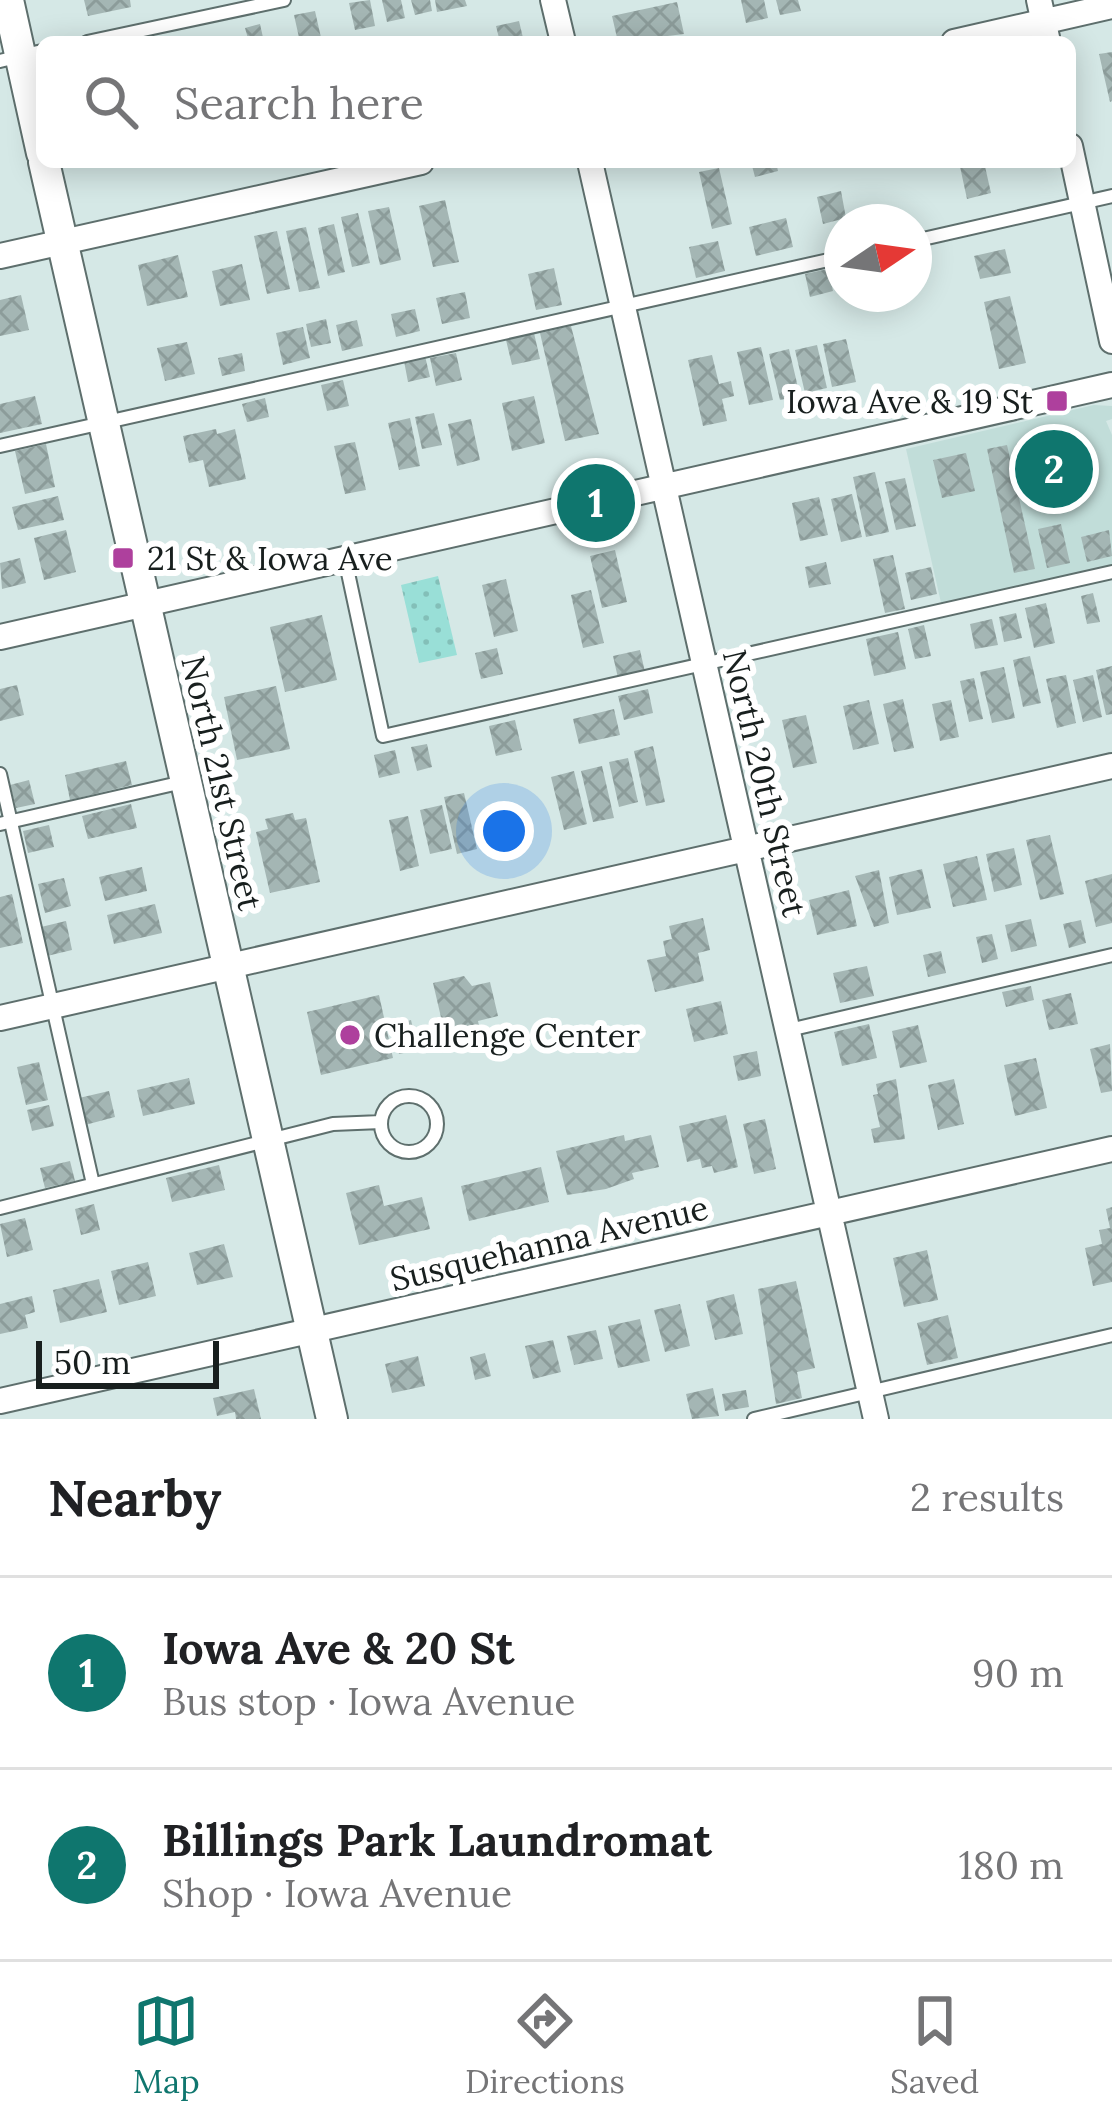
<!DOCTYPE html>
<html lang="en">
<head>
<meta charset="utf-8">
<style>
  :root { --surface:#fff; --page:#f6f6f6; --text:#202124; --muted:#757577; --line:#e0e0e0; --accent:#0f766e }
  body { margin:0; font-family:Lora,serif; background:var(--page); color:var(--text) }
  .compass { position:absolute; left:824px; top:204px; width:108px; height:108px; border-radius:50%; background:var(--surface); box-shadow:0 6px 30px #0003; rotate:77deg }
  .scale { position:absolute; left:36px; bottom:30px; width:183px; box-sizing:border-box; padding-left:12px; border:6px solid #181f1e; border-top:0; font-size:33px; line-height:42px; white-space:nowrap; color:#181f1e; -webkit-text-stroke:9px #fff; paint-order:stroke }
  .you { position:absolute; left:504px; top:831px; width:42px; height:42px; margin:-30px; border:9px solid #fff; border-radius:50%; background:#1a73e8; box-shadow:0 0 0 18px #1a73e833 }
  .badge { display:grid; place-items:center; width:78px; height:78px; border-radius:50%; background:var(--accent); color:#fff; font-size:39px; font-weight:700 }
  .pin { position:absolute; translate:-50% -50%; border:6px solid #fff; box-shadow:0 3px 12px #0006 }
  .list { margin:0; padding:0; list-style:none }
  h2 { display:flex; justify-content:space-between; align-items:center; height:156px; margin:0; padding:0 48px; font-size:51px }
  h2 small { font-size:39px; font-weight:400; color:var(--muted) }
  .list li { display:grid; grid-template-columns:78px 1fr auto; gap:36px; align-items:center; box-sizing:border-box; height:192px; padding:0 48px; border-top:3px solid var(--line) }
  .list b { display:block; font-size:45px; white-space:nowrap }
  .list p { margin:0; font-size:39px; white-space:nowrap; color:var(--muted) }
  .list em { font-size:39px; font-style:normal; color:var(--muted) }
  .icon { flex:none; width:66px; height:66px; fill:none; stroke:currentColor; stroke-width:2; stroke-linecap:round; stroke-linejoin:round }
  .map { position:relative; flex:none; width:1112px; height:1419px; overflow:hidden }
  .search { position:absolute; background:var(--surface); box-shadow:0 6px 30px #0003; left:36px; right:36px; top:36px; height:132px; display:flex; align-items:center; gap:30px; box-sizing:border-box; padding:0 42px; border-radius:18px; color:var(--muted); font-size:45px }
  .sheet { height:540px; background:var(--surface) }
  nav { display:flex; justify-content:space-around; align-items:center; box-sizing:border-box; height:168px; border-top:3px solid var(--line); background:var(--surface); font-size:33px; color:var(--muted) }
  nav a { display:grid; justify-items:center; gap:6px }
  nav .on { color:var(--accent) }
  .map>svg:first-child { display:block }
  .built { fill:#c1ddd9 }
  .park { fill:url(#park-dots) }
  .building { fill:url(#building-cross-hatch) }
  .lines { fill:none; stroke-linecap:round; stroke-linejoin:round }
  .service-casing { stroke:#5e6f6d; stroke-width:16 }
  .minor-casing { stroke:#5e6f6d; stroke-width:28 }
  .tertiary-casing { stroke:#5e6f6d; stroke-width:34 }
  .service { stroke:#fff; stroke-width:12 }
  .minor { stroke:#fff; stroke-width:24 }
  .tertiary { stroke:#fff; stroke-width:30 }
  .poi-dot { fill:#ae409d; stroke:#fff; stroke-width:4.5 }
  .labels { text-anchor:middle; stroke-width:12; stroke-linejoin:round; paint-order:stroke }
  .poi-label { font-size:33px; fill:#181f1e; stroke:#fff; text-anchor:start }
  .street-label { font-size:33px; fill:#181f1e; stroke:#fff }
</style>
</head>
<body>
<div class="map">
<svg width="1112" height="1419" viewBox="0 0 1112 1419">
  <defs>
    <pattern id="park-dots" width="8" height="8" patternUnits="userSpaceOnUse" patternTransform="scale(3)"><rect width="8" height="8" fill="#99dfd7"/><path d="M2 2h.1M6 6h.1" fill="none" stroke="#83bfb8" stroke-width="1.8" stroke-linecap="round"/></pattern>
    <pattern id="building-cross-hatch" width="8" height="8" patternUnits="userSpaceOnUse" patternTransform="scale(3)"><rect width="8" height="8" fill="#a4b6b4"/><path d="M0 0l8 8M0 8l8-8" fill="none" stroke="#8c9c9a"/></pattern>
  </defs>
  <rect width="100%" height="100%" fill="#d5e8e6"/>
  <!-- built -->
  <path class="built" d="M 1094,405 L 1112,406 L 1112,419 L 1106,421 L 1112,435 L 1112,567 L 942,607 L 906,449 Z"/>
  <!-- park -->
  <path class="park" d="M 438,576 L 457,655 L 419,663 L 401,585 Z"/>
  <!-- building -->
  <path class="building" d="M 84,0 L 130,0 L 131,7 L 88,16 Z
    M 370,0 L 375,26 L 355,30 L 349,3 Z
    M 382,0 L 401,0 L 405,18 L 387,22 Z
    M 411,0 L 430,0 L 432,11 L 415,15 Z
    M 435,0 L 465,0 L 467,6 L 437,12 Z
    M 741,0 L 764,0 L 768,18 L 746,23 Z
    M 776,0 L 798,0 L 801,11 L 780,15 Z
    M 677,2 L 684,34 L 618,42 L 612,16 Z
    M 315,11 L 322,42 L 300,42 L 294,15 Z
    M 519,21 L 524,42 L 500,42 L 496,26 Z
    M 260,24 L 264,42 L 249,42 L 245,28 Z
    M 1112,52 L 1112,101 L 1110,102 L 1099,54 Z
    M 751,162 L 776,162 L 778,171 L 755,177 Z
    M 959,162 L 984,162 L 991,193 L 967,199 Z
    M 719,168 L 732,224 L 712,229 L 699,172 Z
    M 841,191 L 846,218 L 823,224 L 817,197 Z
    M 445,200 L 459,262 L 433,267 L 419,206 Z
    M 389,207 L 401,260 L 380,265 L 368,211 Z
    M 358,213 L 370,263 L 352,267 L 341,217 Z
    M 786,218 L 793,247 L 756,256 L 749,227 Z
    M 334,224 L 345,272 L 328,276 L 318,228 Z
    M 306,227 L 320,288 L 299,292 L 286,231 Z
    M 277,231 L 290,289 L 267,294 L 254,236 Z
    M 718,241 L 725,271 L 696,278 L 689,247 Z
    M 1005,249 L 1011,273 L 980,279 L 974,256 Z
    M 178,255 L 188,297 L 147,306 L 138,265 Z
    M 242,264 L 250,300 L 220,306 L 212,271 Z
    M 554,268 L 562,305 L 536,310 L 528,274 Z
    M 828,269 L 833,291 L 810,297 L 805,274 Z
    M 465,292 L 470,318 L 442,324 L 436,298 Z
    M 21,295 L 29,330 L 0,336 L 0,300 Z
    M 1010,296 L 1026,363 L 999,369 L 984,302 Z
    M 415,309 L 420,331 L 396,337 L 391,314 Z
    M 326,319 L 331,343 L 311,347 L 306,324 Z
    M 357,320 L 363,346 L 342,351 L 336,325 Z
    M 571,326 L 599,434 L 565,441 L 540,333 Z
    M 303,327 L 310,358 L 283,365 L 276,333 Z
    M 534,333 L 540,359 L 512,365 L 506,340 Z
    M 846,339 L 856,382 L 832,387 L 823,344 Z
    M 187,342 L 195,374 L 165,381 L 157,348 Z
    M 817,345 L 827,388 L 805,393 L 795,350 Z
    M 761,347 L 773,400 L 749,405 L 737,352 Z
    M 789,349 L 800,396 L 780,400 L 769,354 Z
    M 242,353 L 245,371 L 222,376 L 218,358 Z
    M 456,353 L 462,380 L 436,386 L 430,358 Z
    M 712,355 L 719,384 L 731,381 L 734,396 L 722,399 L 727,421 L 703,426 L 688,360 Z
    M 425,356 L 430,377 L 408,382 L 404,361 Z
    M 343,380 L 349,406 L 327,411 L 321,385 Z
    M 35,396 L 42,424 L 0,433 L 0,404 Z
    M 534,396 L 545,443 L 512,451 L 502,403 Z
    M 265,398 L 269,417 L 247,422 L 242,404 Z
    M 434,413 L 442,445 L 422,449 L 415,417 Z
    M 410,418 L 420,466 L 399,470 L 388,423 Z
    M 471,419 L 480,460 L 457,466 L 448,424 Z
    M 216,429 L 217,434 L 235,429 L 246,479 L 209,487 L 203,460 L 189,463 L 183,436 Z
    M 1076,429 L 1091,495 L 1031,508 L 1016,444 Z
    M 355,442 L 366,490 L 345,494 L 334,446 Z
    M 46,444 L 55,487 L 25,494 L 15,451 Z
    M 1007,445 L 1035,569 L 1014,573 L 987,449 Z
    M 966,453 L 975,491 L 942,498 L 933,460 Z
    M 875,472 L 889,532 L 866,537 L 853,477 Z
    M 905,478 L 916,526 L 896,530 L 885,482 Z
    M 852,494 L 862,537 L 841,542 L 831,499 Z
    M 58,496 L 64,520 L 18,530 L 12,507 Z
    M 819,497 L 828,535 L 800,541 L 792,503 Z
    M 1061,524 L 1070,563 L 1047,568 L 1038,529 Z
    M 66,530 L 76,572 L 44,580 L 34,538 Z
    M 1109,530 L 1112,556 L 1087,562 L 1081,537 Z
    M 615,550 L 627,602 L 602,608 L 590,556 Z
    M 893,555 L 905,609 L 885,613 L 873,559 Z
    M 20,558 L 26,583 L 2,589 L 0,563 Z
    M 826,562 L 831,584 L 809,588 L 805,567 Z
    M 931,567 L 937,594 L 911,600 L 905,573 Z
    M 506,579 L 518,631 L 494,637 L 482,585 Z
    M 591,590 L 604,643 L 583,648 L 571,595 Z
    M 1093,593 L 1100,622 L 1087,624 L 1081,596 Z
    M 1046,603 L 1055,643 L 1034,648 L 1025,608 Z
    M 1016,613 L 1022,638 L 1004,642 L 999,617 Z
    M 322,615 L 337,680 L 285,692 L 270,627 Z
    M 992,619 L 998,645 L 975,649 L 970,624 Z
    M 924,625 L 931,656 L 915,659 L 908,629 Z
    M 898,632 L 906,669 L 874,676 L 866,639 Z
    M 497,648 L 503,674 L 481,679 L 475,653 Z
    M 640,650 L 645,672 L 618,678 L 613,656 Z
    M 1030,656 L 1041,703 L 1023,707 L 1013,660 Z
    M 1112,666 L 1112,714 L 1106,715 L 1096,670 Z
    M 1004,667 L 1015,718 L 992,723 L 980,672 Z
    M 1066,675 L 1076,723 L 1057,728 L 1046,679 Z
    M 1093,675 L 1102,717 L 1083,722 L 1073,680 Z
    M 974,678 L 983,719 L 969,722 L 960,681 Z
    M 17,685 L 24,715 L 0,721 L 0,689 Z
    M 276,686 L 290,749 L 237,760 L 224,697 Z
    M 648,689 L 653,713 L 624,720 L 618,696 Z
    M 903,699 L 914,748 L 894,752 L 883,704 Z
    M 869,700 L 879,744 L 853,750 L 843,706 Z
    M 951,700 L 959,737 L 940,741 L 932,704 Z
    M 614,709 L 620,735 L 579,744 L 573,719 Z
    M 806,715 L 817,763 L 793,768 L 782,720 Z
    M 515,720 L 522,750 L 496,756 L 489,726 Z
    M 427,744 L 432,767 L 417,771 L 411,747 Z
    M 653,746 L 665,802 L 646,806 L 634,751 Z
    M 395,750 L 400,773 L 379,778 L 374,755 Z
    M 628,758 L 638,802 L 619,807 L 609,762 Z
    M 126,761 L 132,785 L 70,800 L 65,775 Z
    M 602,766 L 614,818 L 593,822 L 581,771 Z
    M 574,771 L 587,824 L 564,830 L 551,777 Z
    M 29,780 L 35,804 L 16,808 L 10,785 Z
    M 464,793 L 477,849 L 457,854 L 444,797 Z
    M 131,804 L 137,828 L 88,839 L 82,816 Z
    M 442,805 L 452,849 L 430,854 L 420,810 Z
    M 293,813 L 295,820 L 306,818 L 320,882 L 270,893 L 256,832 L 268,829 L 265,819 Z
    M 408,816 L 419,866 L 400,871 L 389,820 Z
    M 49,825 L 54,847 L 28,853 L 23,831 Z
    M 1050,835 L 1064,894 L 1040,900 L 1026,840 Z
    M 1014,848 L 1022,885 L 994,892 L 986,854 Z
    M 977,856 L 987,900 L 953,907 L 943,864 Z
    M 142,867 L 147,891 L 105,901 L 99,877 Z
    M 922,869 L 931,908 L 897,915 L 889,877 Z
    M 879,870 L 889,923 L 874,927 L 855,876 Z
    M 1112,874 L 1112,923 L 1096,927 L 1085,881 Z
    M 64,878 L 71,906 L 45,913 L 38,884 Z
    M 849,890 L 857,926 L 817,935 L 809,900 Z
    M 12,894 L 23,943 L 0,948 L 0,897 Z
    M 155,904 L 162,933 L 114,944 L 107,915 Z
    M 703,918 L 710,950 L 698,953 L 704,981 L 655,992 L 647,960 L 666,956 L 663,941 L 672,939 L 669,926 Z
    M 1031,919 L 1037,946 L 1011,952 L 1005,925 Z
    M 1081,920 L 1086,943 L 1069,948 L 1063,924 Z
    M 66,921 L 72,950 L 47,956 L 41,927 Z
    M 992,934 L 998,959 L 982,963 L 976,937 Z
    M 941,951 L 946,973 L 928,977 L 923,955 Z
    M 867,966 L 874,996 L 840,1003 L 833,973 Z
    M 464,976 L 472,986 L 490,982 L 498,1016 L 478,1021 L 481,1035 L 447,1043 L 433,983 Z
    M 1031,986 L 1034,1000 L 1006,1007 L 1002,992 Z
    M 1071,993 L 1078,1024 L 1049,1030 L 1042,1000 Z
    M 379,995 L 393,1058 L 321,1075 L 307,1012 Z
    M 721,1001 L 728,1034 L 694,1042 L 686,1009 Z
    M 411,1020 L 418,1050 L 399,1054 L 392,1025 Z
    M 869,1024 L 877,1058 L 842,1066 L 834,1032 Z
    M 918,1025 L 927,1062 L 900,1068 L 892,1031 Z
    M 1110,1044 L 1112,1091 L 1101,1093 L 1090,1049 Z
    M 757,1051 L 761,1076 L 738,1081 L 733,1056 Z
    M 1036,1058 L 1047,1108 L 1015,1116 L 1004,1065 Z
    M 39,1062 L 48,1100 L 26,1105 L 17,1067 Z
    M 189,1078 L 195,1104 L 143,1116 L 137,1090 Z
    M 896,1079 L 905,1139 L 874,1143 L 871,1129 L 880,1127 L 873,1095 L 878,1094 L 876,1084 Z
    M 954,1079 L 964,1124 L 938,1130 L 928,1085 Z
    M 109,1091 L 115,1117 L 85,1125 L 79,1098 Z
    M 49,1105 L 54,1126 L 32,1131 L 27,1110 Z
    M 726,1115 L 738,1167 L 714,1173 L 712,1166 L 702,1168 L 700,1159 L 687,1162 L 679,1126 Z
    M 765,1119 L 776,1169 L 754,1174 L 743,1124 Z
    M 624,1135 L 625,1141 L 651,1135 L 659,1167 L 632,1173 L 634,1179 L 606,1189 L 567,1195 L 556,1151 Z
    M 70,1161 L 75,1181 L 45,1188 L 40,1168 Z
    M 219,1165 L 225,1190 L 172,1202 L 166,1178 Z
    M 541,1167 L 549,1202 L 469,1221 L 461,1186 Z
    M 379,1185 L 384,1206 L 422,1197 L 430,1229 L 359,1245 L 346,1193 Z
    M 94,1204 L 100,1230 L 81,1235 L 75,1209 Z
    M 1112,1207 L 1112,1282 L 1093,1286 L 1085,1248 L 1102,1244 L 1099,1230 L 1110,1228 L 1106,1209 Z
    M 25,1218 L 33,1250 L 7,1257 L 0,1224 Z
    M 224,1244 L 233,1277 L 197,1285 L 189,1253 Z
    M 927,1250 L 938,1300 L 904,1307 L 893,1258 Z
    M 148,1262 L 156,1296 L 119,1305 L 111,1271 Z
    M 99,1279 L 107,1312 L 60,1323 L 53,1290 Z
    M 796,1281 L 815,1368 L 797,1372 L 802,1398 L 776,1404 L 758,1289 Z
    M 734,1294 L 743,1334 L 715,1340 L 706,1301 Z
    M 32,1296 L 35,1312 L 25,1315 L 28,1328 L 0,1334 L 0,1304 Z
    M 680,1304 L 690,1346 L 665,1352 L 654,1310 Z
    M 948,1315 L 958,1358 L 927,1365 L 917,1323 Z
    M 640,1319 L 650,1361 L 618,1368 L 608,1326 Z
    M 596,1330 L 603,1359 L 574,1365 L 567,1336 Z
    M 553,1340 L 561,1372 L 533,1379 L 525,1346 Z
    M 485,1353 L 491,1376 L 475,1380 L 470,1357 Z
    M 418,1356 L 425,1386 L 392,1393 L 385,1364 Z
    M 713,1388 L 719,1416 L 692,1419 L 686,1394 Z
    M 254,1389 L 261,1419 L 236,1419 L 235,1412 L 217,1416 L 213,1398 Z
    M 746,1390 L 749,1407 L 725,1411 L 722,1394 Z"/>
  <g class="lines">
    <defs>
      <path id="service" d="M 87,42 L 284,0
        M 0,61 L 42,51
        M 914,241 L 1112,196
        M 0,446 L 842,257
        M 345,559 L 383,736 L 1112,572
        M 0,774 L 93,1184
        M 0,824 L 183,782
        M 789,1030 L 1112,955
        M381 1124a28 28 0 1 1 56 0a28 28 0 1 1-56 0Z
        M 0,1208 L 333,1124 L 381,1122
        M 754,1419 L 1112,1335"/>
      <path id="minor" d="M 553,0 L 563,42
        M 1039,0 L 1048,42
        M 954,42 L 1112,6
        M 1070,146 L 1112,341
        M 590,162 L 876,1419
        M 0,256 L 421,162
        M 0,637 L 1112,385
        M 0,1018 L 1112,766
        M 0,1401 L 1112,1149"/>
      <path id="tertiary" d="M 8,0 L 42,153
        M 44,162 L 332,1419"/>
    </defs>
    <!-- service casing -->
    <use href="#service" class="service-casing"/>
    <!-- minor casing -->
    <use href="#minor" class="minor-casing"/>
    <!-- tertiary casing -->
    <use href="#tertiary" class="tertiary-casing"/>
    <!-- service -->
    <use href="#service" class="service"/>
    <!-- minor -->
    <use href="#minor" class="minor"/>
    <!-- tertiary -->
    <use href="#tertiary" class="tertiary"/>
  </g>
  <!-- markers -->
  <g class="poi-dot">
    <rect x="1045" y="389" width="24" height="24" rx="6"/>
    <rect x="111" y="546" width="24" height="24" rx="6"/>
    <circle cx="350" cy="1035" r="12"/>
  </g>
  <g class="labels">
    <!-- poi labels -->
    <g class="poi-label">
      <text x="1033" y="413" text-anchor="end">Iowa Ave &amp; 19 St</text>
      <text x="147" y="570">21 St &amp; Iowa Ave</text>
      <text x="374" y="1047">Challenge Center</text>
    </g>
    <!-- street labels -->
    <g class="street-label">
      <text transform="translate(222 783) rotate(77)" y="12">North 21st Street</text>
      <text transform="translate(765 783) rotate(77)" y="12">North 20th Street</text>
      <text transform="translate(549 1243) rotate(-13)" y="12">Susquehanna Avenue</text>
    </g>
  </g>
</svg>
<svg class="compass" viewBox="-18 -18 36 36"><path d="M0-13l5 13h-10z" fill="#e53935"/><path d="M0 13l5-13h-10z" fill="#757577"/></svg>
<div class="scale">50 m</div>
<div class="you"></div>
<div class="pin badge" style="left:596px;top:503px">1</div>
<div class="pin badge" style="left:1054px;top:469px">2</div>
<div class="search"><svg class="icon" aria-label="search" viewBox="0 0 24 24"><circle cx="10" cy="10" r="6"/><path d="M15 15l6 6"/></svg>Search here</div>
</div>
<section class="sheet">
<h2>Nearby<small>2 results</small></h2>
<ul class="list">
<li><span class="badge">1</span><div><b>Iowa Ave &amp; 20 St</b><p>Bus stop · Iowa Avenue</p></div><em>90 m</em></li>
<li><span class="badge">2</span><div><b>Billings Park Laundromat</b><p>Shop · Iowa Avenue</p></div><em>180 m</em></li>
</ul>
</section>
<nav>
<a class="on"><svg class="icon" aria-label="map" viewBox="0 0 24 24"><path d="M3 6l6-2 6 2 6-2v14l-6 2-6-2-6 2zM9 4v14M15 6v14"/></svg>Map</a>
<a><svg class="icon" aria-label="directions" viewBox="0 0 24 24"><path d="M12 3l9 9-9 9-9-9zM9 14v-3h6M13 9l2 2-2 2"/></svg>Directions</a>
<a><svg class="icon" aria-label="saved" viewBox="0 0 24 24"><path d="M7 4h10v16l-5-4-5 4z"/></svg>Saved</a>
</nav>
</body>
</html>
